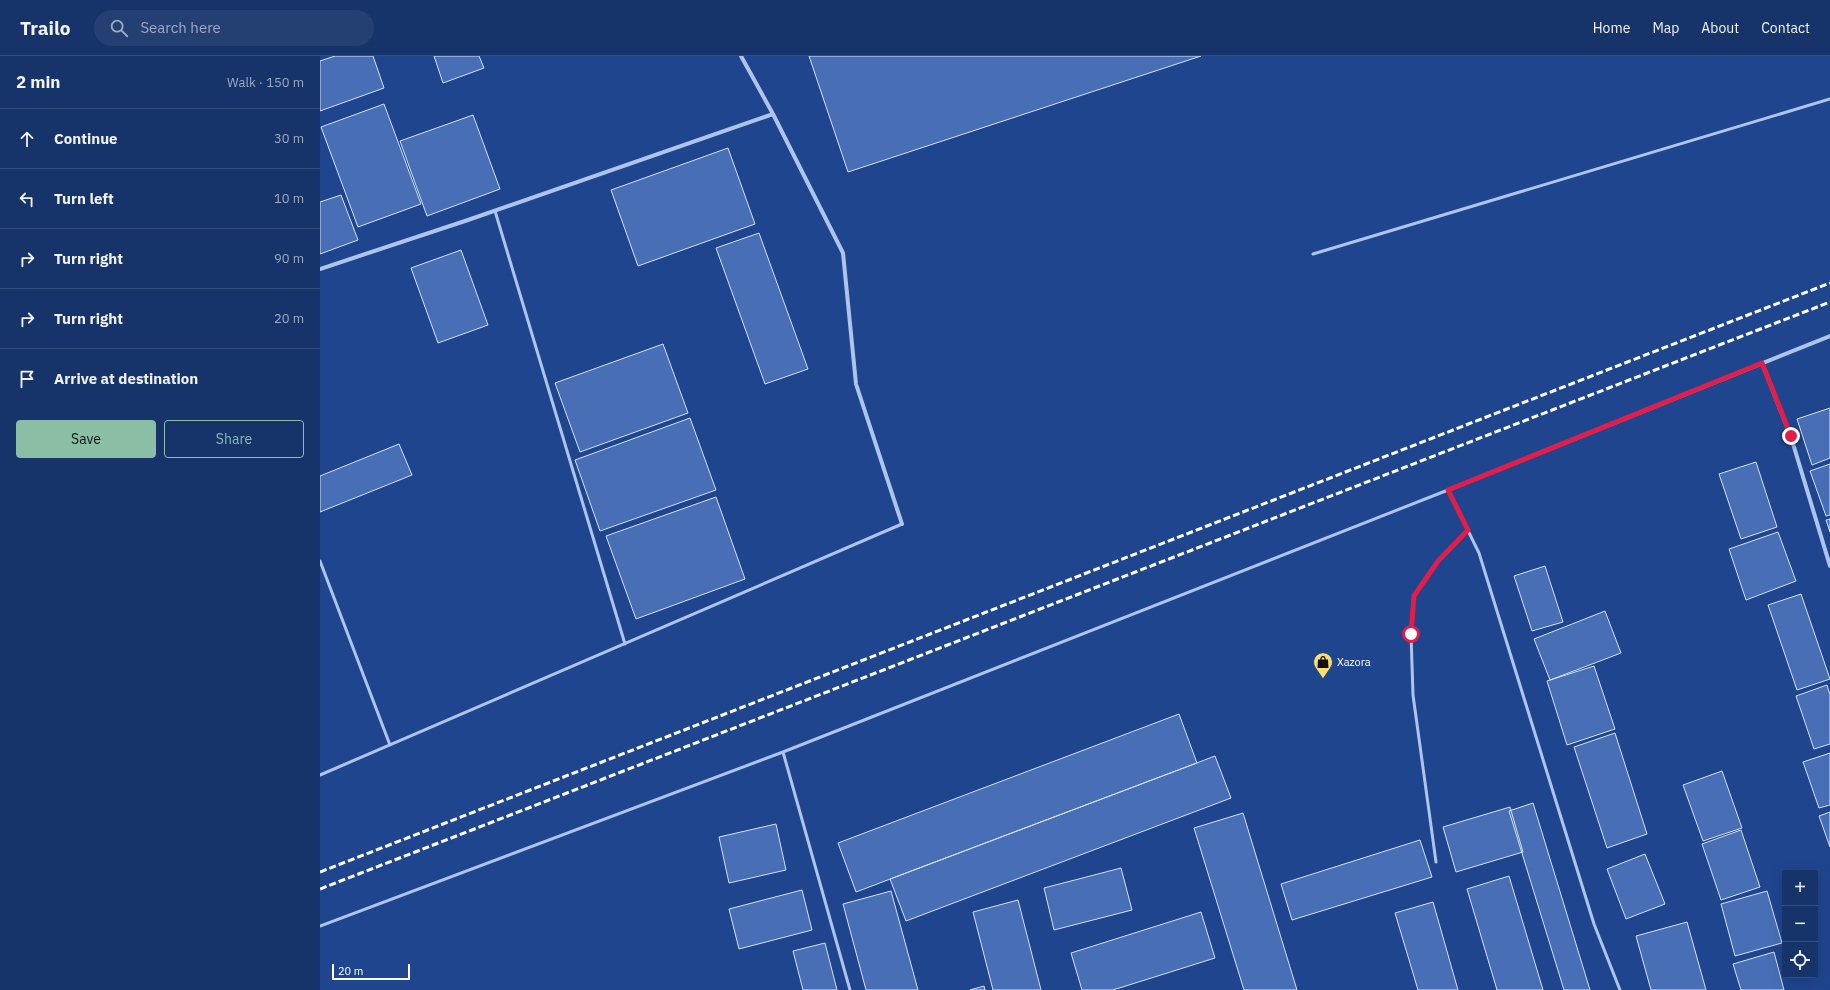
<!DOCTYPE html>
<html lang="en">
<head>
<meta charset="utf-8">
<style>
  :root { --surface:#17346a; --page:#243f72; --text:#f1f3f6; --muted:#9eaac1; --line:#364f7e; --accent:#8abfa5 }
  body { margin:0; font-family:"IBM Plex Sans",sans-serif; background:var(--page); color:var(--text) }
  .controls { position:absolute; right:12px; bottom:12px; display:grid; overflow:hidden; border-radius:4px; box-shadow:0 4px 16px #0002 }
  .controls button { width:36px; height:36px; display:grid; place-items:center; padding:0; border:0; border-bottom:1px solid var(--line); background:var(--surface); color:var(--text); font:20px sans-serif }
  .scale { position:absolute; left:12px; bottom:10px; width:78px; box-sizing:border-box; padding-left:4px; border:2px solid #fff; border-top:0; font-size:11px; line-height:14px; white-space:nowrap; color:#fff; -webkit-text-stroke:3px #1f458e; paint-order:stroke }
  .stop { position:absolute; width:12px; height:12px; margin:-9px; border:3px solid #e11d48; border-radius:50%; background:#fff }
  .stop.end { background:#e11d48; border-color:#fff; box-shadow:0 1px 4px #0008 }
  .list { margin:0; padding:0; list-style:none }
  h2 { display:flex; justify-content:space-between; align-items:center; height:52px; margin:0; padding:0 16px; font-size:17px }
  h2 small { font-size:13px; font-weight:400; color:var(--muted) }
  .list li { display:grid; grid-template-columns:26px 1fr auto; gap:12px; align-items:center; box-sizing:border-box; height:60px; padding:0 16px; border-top:1px solid var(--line) }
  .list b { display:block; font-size:15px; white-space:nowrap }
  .list em { font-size:13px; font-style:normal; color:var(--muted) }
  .actions { display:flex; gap:8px; padding:12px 16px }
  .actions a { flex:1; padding:9px 0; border:1px solid var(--accent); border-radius:4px; text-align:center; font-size:14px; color:var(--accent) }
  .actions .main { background:var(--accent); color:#111 }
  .icon { flex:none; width:22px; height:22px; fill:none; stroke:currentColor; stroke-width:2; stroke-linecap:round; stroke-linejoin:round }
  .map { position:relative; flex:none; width:1510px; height:934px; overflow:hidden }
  header { display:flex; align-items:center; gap:24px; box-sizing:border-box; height:56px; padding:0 20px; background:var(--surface); border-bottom:1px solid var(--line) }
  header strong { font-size:19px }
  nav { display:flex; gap:22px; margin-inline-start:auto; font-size:14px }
  .search { width:280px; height:36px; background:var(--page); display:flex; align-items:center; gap:10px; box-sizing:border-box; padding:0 14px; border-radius:22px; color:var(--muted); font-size:15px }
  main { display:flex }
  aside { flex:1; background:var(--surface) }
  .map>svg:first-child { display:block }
  .building { fill:#486fb5; stroke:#d3e1f9 }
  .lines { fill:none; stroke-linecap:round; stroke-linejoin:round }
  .lane { stroke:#aec4ec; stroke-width:3 }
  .street { stroke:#aec4ec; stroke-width:4 }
  .rail { stroke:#fff; stroke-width:3; stroke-dasharray:7 3; stroke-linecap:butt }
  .route { stroke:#e11d48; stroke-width:5 }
  .labels { text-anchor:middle; stroke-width:3; stroke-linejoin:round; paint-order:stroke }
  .poi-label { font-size:11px; fill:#fff; stroke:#1f458e; text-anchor:start }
</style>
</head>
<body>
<header>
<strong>Trailo</strong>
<div class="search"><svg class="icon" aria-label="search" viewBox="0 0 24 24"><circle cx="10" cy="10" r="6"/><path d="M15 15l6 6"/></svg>Search here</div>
<nav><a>Home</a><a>Map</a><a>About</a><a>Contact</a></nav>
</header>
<main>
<aside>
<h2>2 min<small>Walk · 150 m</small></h2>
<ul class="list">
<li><svg class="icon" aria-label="ahead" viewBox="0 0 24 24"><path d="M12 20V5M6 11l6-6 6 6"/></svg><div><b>Continue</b></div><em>30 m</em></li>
<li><svg class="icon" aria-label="left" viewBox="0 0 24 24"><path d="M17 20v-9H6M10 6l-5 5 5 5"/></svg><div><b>Turn left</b></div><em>10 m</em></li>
<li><svg class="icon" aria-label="right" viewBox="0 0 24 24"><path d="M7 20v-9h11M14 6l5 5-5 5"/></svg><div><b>Turn right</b></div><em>90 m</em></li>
<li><svg class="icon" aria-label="right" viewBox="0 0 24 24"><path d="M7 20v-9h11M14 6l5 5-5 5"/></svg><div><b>Turn right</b></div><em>20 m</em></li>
<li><svg class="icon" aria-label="arrive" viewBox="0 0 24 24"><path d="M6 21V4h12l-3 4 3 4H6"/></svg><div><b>Arrive at destination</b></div></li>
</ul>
<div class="actions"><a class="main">Save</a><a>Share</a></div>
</aside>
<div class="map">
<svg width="1510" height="934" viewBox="0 0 1510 934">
  <rect width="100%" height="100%" fill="#1f458e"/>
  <!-- building -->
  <path class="building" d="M 15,0 L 53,0 L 64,32 L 0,55 L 0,5 Z
    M 114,0 L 159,0 L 164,12 L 123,27 Z
    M 489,0 L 881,0 L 528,116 Z
    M 64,48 L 101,148 L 38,171 L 1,71 Z
    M 153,59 L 180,133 L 107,160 L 80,85 Z
    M 408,92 L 435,168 L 318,210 L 291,134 Z
    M 21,139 L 38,184 L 0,198 L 0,146 Z
    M 439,177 L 488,313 L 445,328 L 396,192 Z
    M 141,194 L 168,269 L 118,287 L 91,212 Z
    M 343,288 L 368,357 L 260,396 L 235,327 Z
    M 1510,352 L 1510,402 L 1492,409 L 1477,363 Z
    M 370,362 L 396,434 L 280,475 L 255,404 Z
    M 79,388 L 92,419 L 0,456 L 0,420 Z
    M 1436,406 L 1457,471 L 1421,483 L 1399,418 Z
    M 1510,408 L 1510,459 L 1506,460 L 1490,415 Z
    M 396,441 L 425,523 L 316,563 L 286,480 Z
    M 1510,463 L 1510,476 L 1506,464 Z
    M 1458,476 L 1476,525 L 1426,544 L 1409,493 Z
    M 1225,510 L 1243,566 L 1212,575 L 1194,520 Z
    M 1481,538 L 1510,623 L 1477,634 L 1448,549 Z
    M 1285,555 L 1301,597 L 1230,624 L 1214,583 Z
    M 1274,610 L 1295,673 L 1247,689 L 1227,625 Z
    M 1507,629 L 1510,639 L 1510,688 L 1494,693 L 1476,640 Z
    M 859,658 L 877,707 L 536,836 L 518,787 Z
    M 1295,677 L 1327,778 L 1287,792 L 1254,691 Z
    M 1510,697 L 1510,749 L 1499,752 L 1483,706 Z
    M 895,700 L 911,742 L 586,865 L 570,823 Z
    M 1402,715 L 1422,772 L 1383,785 L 1363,729 Z
    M 1213,747 L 1270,934 L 1244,934 L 1189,755 Z
    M 1190,751 L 1203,796 L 1136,816 L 1123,771 Z
    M 1510,756 L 1510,791 L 1499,760 Z
    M 923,757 L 977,934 L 924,934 L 874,772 Z
    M 456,768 L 466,814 L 409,827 L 399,781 Z
    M 1421,774 L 1440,831 L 1401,844 L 1382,788 Z
    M 1100,784 L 1112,821 L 972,864 L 961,828 Z
    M 1325,798 L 1345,848 L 1306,863 L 1287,813 Z
    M 801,812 L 812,854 L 734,874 L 724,832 Z
    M 1189,820 L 1223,934 L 1177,934 L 1147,833 Z
    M 482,834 L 492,874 L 419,893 L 409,853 Z
    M 571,835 L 598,934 L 546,934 L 523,848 Z
    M 1447,835 L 1462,887 L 1415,900 L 1401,848 Z
    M 698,844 L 721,934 L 673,934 L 653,856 Z
    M 1113,846 L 1138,934 L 1098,934 L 1075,857 Z
    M 881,856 L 895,902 L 793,934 L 762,934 L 751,897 Z
    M 1367,866 L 1386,934 L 1331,934 L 1316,880 Z
    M 505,887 L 517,934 L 483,934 L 473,895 Z
    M 1454,896 L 1464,934 L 1421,934 L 1413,908 Z
    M 664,930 L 665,934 L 650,934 Z"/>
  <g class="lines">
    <!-- lane -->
    <path class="lane" d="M 175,155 L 305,588
      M 993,198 L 1510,43
      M 0,505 L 70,689
      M 0,719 L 582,468
      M 1116,806 L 1093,639 L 1091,578 L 1094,540 L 1118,505 L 1148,474
      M 0,870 L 463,696
      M 530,934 L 463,696 L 1128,434 L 1159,497 L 1274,868 L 1300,934"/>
    <!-- street -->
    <path class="street" d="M 421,0 L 453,58 L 523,197 L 536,328 L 582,468
      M 0,213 L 148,164 L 453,58
      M 1442,307 L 1471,381 L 1510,510
      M 1128,434 L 1510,280"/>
    <!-- rail -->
    <path class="rail" d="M 0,816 L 1510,227
      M 0,833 L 1510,246"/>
  </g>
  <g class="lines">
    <!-- route -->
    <path class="route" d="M 1091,578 L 1094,540 L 1118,505 L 1148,474 L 1128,434 L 1442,307 L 1471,380"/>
  </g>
  <!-- icons -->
  <defs>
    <symbol id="shop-pin" viewBox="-11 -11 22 30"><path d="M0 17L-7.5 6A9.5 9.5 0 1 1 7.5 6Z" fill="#fade6e" stroke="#1f458e"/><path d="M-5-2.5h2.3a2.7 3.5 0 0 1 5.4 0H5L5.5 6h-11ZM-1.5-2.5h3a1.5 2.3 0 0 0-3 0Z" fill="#111"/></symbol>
  </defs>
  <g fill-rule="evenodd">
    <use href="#shop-pin" x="992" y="595" width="22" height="30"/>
  </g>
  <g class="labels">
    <!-- poi labels -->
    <g class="poi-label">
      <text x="1017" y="610">Xazora</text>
    </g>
  </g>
</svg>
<div class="controls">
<button>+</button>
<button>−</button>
<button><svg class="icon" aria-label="locate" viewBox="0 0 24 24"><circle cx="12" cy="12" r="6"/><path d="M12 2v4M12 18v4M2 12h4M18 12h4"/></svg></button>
</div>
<div class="scale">20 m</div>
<div class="stop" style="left:1091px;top:578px"></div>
<div class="stop end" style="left:1471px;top:380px"></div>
</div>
</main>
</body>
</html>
